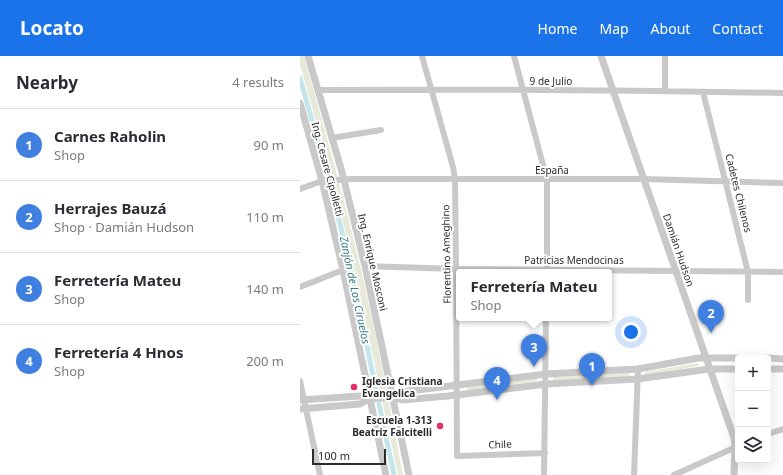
<!DOCTYPE html>
<html lang="en">
<head>
<meta charset="utf-8">
<style>
  :root { --surface:#fff; --page:#f2f2f3; --text:#2b2b33; --muted:#7c7c81; --line:#e1e1e2; --accent:#1a73e8 }
  body { margin:0; font-family:"Noto Sans",sans-serif; background:var(--page); color:var(--text) }
  .controls { position:absolute; right:12px; bottom:12px; display:grid; overflow:hidden; border-radius:4px; box-shadow:0 4px 16px #0002 }
  .controls button { width:36px; height:36px; display:grid; place-items:center; padding:0; border:0; border-bottom:1px solid var(--line); background:var(--surface); color:var(--text); font:20px sans-serif }
  .scale { position:absolute; left:12px; bottom:10px; width:74px; box-sizing:border-box; padding-left:4px; border:2px solid #2c2c2c; border-top:0; font-size:11px; line-height:14px; white-space:nowrap; color:#2c2c2c; -webkit-text-stroke:3px #fff; paint-order:stroke }
  .you { position:absolute; left:331px; top:276px; width:14px; height:14px; margin:-10px; border:3px solid #fff; border-radius:50%; background:#1a73e8; box-shadow:0 0 0 6px #1a73e833 }
  .badge { display:grid; place-items:center; width:26px; height:26px; border-radius:50%; background:var(--accent); color:#fff; font-size:13px; font-weight:700 }
  .pin { position:absolute; translate:-50% -33px; filter:drop-shadow(0 1px 2px #0008) }
  .pin::after { content:''; position:absolute; top:21px; width:14px; height:12px; background:inherit; clip-path:polygon(0 0,100% 0,50% 100%) }
  .popup { position:absolute; left:156px; top:213px; width:156px; height:52px; box-sizing:border-box; display:grid; place-content:center; border-radius:4px; background:var(--surface); filter:drop-shadow(0 1px 3px #0005); font-size:13px; white-space:nowrap; color:var(--muted) }
  .popup b { font-size:15px; color:var(--text) }
  .popup::after { content:''; position:absolute; left:50%; top:100%; margin-left:-8px; border:8px solid transparent; border-top-color:var(--surface) }
  .list { margin:0; padding:0; list-style:none }
  h2 { display:flex; justify-content:space-between; align-items:center; height:52px; margin:0; padding:0 16px; font-size:17px }
  h2 small { font-size:13px; font-weight:400; color:var(--muted) }
  .list li { display:grid; grid-template-columns:26px 1fr auto; gap:12px; align-items:center; box-sizing:border-box; height:72px; padding:0 16px; border-top:1px solid var(--line) }
  .list b { display:block; font-size:15px; white-space:nowrap }
  .list p { margin:0; font-size:13px; white-space:nowrap; color:var(--muted) }
  .list em { font-size:13px; font-style:normal; color:var(--muted) }
  .icon { flex:none; width:22px; height:22px; fill:none; stroke:currentColor; stroke-width:2; stroke-linecap:round; stroke-linejoin:round }
  .map { position:relative; flex:none; width:483px; height:419px; overflow:hidden }
  header { display:flex; align-items:center; gap:24px; box-sizing:border-box; height:56px; padding:0 20px; background:var(--accent); color:#fff }
  header strong { font-size:19px }
  nav { display:flex; gap:22px; margin-inline-start:auto; font-size:14px }
  main { display:flex }
  aside { flex:1; background:var(--surface) }
  .map>svg:first-child { display:block }
  .green { fill:#e7ead9 }
  .lines { fill:none; stroke-linecap:round; stroke-linejoin:round }
  .canal { stroke:#c4e6ea; stroke-width:5 }
  .minor { stroke:#c9c9c9; stroke-width:6 }
  .tertiary { stroke:#c9c9c9; stroke-width:7 }
  .poi-dot { fill:#e32d6f; stroke:#fff; stroke-width:1.5 }
  .labels { text-anchor:middle; stroke-width:4; stroke-linejoin:round; paint-order:stroke }
  .street-label { font-size:10px; fill:#2c2c2c; stroke:#fff }
  .poi-label { font-size:10px; font-weight:bold; fill:#2c2c2c; stroke:#fff; text-anchor:start }
  .water-label { font-size:11px; font-style:italic; fill:#397e86; stroke:#fff }
</style>
</head>
<body>
<header>
<strong>Locato</strong>
<nav><a>Home</a><a>Map</a><a>About</a><a>Contact</a></nav>
</header>
<main>
<aside>
<h2>Nearby<small>4 results</small></h2>
<ul class="list">
<li><span class="badge" style="background:#3f7fe0">1</span><div><b>Carnes Raholin</b><p>Shop</p></div><em>90 m</em></li>
<li><span class="badge" style="background:#3f7fe0">2</span><div><b>Herrajes Bauzá</b><p>Shop · Damián Hudson</p></div><em>110 m</em></li>
<li><span class="badge" style="background:#3f7fe0">3</span><div><b>Ferretería Mateu</b><p>Shop</p></div><em>140 m</em></li>
<li><span class="badge" style="background:#3f7fe0">4</span><div><b>Ferretería 4 Hnos</b><p>Shop</p></div><em>200 m</em></li>
</ul>
</aside>
<div class="map">
<svg width="483" height="419" viewBox="0 0 483 419">
  <rect width="100%" height="100%" fill="#fff"/>
  <!-- green -->
  <path class="green" d="M 0,0 L 4,0 C 26,78 48,156 66,235 C 80,296 91,358 103,419 L 98,419 L 57,225 L 35,132 L 0,9 Z
    M 398,307 L 399,310 L 345,319 L 345,316 Z
    M 329,317 L 329,320 L 253,324 L 253,321 Z
    M 237,322 L 237,325 L 167,335 L 167,331 Z"/>
  <g class="lines">
    <!-- canal -->
    <path class="canal" d="M 0,22 L 27,118
      M 30,130 L 47,195 L 77,338
      M 79,348 L 94,419"/>
    <!-- minor -->
    <path class="minor" d="M 122,0 L 153,111 L 155,123 L 156,213 L 157,400 L 245,397
      M 214,0 L 247,124 L 247,216
      M 18,34 C 173,33 328,34 483,37
      M 365,35 L 365,0
      M 403,36 L 448,216 L 448,244
      M 32,82 L 81,74
      M 0,133 L 22,125 L 52,123 L 344,123 L 483,127
      M 65,210 L 156,213 L 483,216
      M 0,231 L 43,214
      M 0,325 L 20,419
      M 468,378 L 483,373
      M 244,419 L 246,262
      M 334,419 L 338,313
      M 374,419 L 438,390"/>
    <!-- tertiary -->
    <path class="tertiary" d="M 8,0 L 42,116 L 65,210 L 109,419
      M 301,0 L 434,382 L 435,391 L 434,419
      M 0,47 L 22,125 L 43,214 L 86,419
      M 468,302 L 483,303
      M 468,313 L 483,313
      M 92,341 L 102,344 L 148,340 L 246,328 L 338,323 L 409,313 L 438,313
      M 0,344 L 60,340 L 69,343
      M 0,353 L 60,348 L 69,343 L 92,341 L 101,336 L 246,318 L 338,313 L 398,302 L 438,302"/>
  </g>
  <!-- markers -->
  <g class="poi-dot">
    <circle cx="54" cy="331" r="4"/>
    <circle cx="140" cy="370" r="4"/>
  </g>
  <g class="labels">
    <!-- street labels -->
    <g class="street-label">
      <text x="251" y="29">9 de Julio</text>
      <text transform="translate(28 113) rotate(75)" y="4">Ing. Cesare Cipolletti</text>
      <text x="252" y="118">España</text>
      <text transform="translate(439 137) rotate(76)" y="4">Cadetes Chilenos</text>
      <text transform="translate(379 194) rotate(71)" y="4">Damián Hudson</text>
      <text transform="translate(146 198) rotate(-91)" y="4">Florentino Ameghino</text>
      <text x="274" y="208">Patricias Mendocinas</text>
      <text transform="translate(73 206) rotate(77)" y="4">Ing. Enrique Mosconi</text>
      <text transform="translate(200 388) rotate(-2)" y="4">Chile</text>
    </g>
    <!-- poi labels -->
    <g class="poi-label">
      <text x="62" y="329">Iglesia Cristiana<tspan x="62" dy="12">Evangelica</tspan></text>
      <text x="132" y="368" text-anchor="end">Escuela 1-313<tspan x="132" dy="12">Beatriz Falcitelli</tspan></text>
    </g>
    <!-- water labels -->
    <g class="water-label">
      <text transform="translate(55 234) rotate(78)" y="4">Zanjón de Los Ciruelos</text>
    </g>
  </g>
</svg>
<div class="controls">
<button>+</button>
<button>−</button>
<button><svg class="icon" aria-label="layers" viewBox="0 0 24 24"><path d="M12 4l9 5-9 5-9-5zM3 14l9 5 9-5"/></svg></button>
</div>
<div class="scale">100 m</div>
<div class="you"></div>
<div class="pin badge" style="left:292px;top:330px;background:#3f7fe0">1</div>
<div class="pin badge" style="left:411px;top:277px;background:#3f7fe0">2</div>
<div class="pin badge" style="left:234px;top:311px;background:#3f7fe0">3</div>
<div class="popup"><b>Ferretería Mateu</b>Shop</div>
<div class="pin badge" style="left:197px;top:344px;background:#3f7fe0">4</div>
</div>
</main>
</body>
</html>
